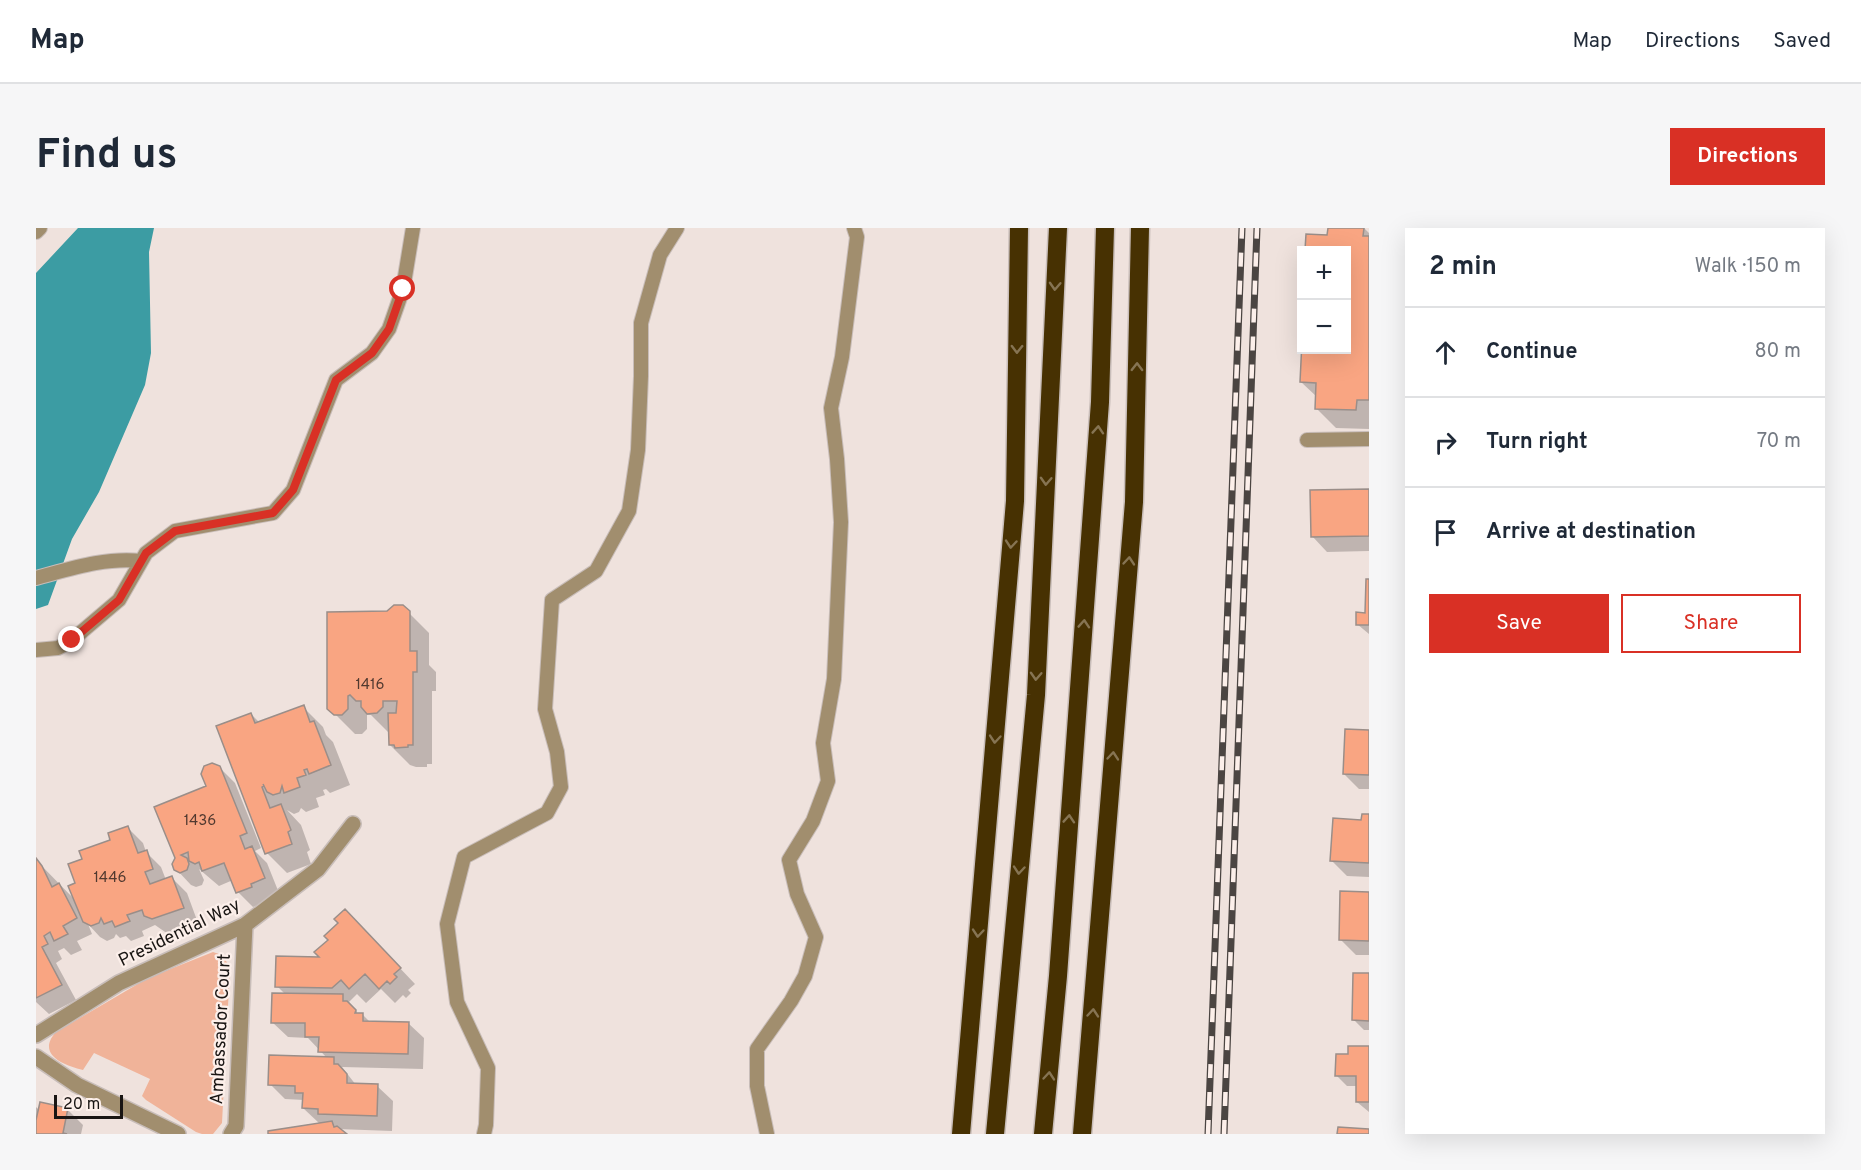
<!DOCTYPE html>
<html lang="en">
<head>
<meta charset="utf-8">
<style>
  :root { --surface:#fff; --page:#f6f6f7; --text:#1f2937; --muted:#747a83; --line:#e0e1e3; --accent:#d93025 }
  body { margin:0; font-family:Overpass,sans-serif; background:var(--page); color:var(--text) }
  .controls { position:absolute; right:18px; top:18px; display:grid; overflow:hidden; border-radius:0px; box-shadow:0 6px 24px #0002 }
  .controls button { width:54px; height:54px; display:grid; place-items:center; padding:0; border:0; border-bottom:2px solid var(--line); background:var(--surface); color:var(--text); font:30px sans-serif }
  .scale { position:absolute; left:18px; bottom:15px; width:69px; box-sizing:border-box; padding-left:6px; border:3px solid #191513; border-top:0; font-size:16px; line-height:21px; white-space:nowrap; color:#191513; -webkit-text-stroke:4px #fcefea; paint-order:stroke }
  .stop { position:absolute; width:18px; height:18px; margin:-14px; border:4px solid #d93025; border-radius:50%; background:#fff }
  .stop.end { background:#d93025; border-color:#fff; box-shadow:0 2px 6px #0008 }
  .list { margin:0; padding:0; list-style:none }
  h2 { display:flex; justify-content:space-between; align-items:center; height:78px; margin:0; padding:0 24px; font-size:26px }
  h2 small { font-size:20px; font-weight:400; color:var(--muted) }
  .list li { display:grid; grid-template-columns:39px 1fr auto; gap:18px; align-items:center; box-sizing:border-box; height:90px; padding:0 24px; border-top:2px solid var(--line) }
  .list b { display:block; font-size:22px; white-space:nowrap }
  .list em { font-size:20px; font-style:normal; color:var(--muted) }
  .actions { display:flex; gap:12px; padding:18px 24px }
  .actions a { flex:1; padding:14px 0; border:2px solid var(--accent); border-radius:0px; text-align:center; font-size:21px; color:var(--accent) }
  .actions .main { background:var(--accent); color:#fff }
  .icon { flex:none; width:33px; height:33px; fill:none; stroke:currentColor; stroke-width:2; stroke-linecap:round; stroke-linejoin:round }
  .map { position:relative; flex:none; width:1333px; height:906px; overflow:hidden; border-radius:0px }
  header { display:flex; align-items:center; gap:36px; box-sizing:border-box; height:84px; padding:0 30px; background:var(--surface); border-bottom:2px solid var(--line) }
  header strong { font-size:28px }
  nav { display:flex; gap:33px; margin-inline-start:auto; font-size:21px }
  .intro { display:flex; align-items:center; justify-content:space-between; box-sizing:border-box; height:144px; padding:0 36px }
  h1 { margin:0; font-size:42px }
  .button { padding:15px 27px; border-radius:0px; background:var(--accent); color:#fff; font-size:21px; font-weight:700 }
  main { display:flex; gap:36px; padding:0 36px }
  aside { flex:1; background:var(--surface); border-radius:0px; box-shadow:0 6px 24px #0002 }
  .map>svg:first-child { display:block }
  .green { fill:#f0b399 }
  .water { fill:#3c9ca3 }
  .shadow { fill:#0003 }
  .building { fill:#f9a582; stroke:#9a8e89; stroke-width:1.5 }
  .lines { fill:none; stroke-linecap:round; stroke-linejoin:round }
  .service-casing { stroke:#c8bdb9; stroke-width:16 }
  .minor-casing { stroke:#c8bdb9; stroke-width:18 }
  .motorway-casing { stroke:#c8bdb9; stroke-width:21 }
  .service { stroke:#a18e6e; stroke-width:14 }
  .minor { stroke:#a18e6e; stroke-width:15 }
  .motorway { stroke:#473102; stroke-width:18 }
  .rail-casing { stroke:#4b4542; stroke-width:7 }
  .rail { stroke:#fcefea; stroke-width:4.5; stroke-dasharray:14; stroke-linecap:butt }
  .oneway { stroke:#867453 }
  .route { stroke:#d93025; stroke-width:8 }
  .labels { text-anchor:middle; stroke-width:4.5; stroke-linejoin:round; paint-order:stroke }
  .number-label { font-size:15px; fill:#51392f }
  .street-label { font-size:18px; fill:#191513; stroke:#fcefea }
</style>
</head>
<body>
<header>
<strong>Map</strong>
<nav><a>Map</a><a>Directions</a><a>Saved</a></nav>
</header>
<div class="intro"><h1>Find us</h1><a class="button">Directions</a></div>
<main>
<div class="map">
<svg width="1333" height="906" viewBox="0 0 1333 906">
  <rect width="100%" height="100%" fill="#efe2dd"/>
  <!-- green -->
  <path class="green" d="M 177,724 L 186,727 L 194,739 L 186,895 L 177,906 L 166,906 L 160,904 L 110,872 L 106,868 L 114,851 L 58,825 L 47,842 C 27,837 0,826 20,804 L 112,750 Z"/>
  <!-- water -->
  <path class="water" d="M 42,0 L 118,0 L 113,24 L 115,125 L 109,157 L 63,264 L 36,311 L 12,377 L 0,381 L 0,45 Z"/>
  <!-- shadow -->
  <path class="shadow" d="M 1293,0 L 1328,0 L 1333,5 L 1333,201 L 1300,200 L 1280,180 L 1281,169 L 1265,154 L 1267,122 L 1310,122 L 1310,22 L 1271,22 L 1271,8 L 1293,8 Z
    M 1333,262 L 1333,323 L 1291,324 L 1276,308 L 1275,264 Z
    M 1331,352 L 1333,352 L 1333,406 L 1321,396 L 1330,386 Z
    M 366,378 L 393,405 L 393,437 L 400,444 L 400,463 L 396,463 L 396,536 L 391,536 L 391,539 L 380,539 L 374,537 L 354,517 L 353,505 L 335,487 L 331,487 L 331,501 L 326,506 L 319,506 L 293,480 L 352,385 Z
    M 267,479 L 287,499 L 290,507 L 297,514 L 314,557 L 294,565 L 290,561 L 287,562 L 289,567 L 280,570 L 283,579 L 270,584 L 265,580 L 263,584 L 258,586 L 251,582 L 265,597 L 274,622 L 271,624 L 275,636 L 251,645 L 231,625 L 215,486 L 224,495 Z
    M 1310,502 L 1333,503 L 1333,561 L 1323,561 L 1308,546 Z
    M 183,539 L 199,555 L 225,620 L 219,623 L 231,635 L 243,665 L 229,671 L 230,674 L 217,679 L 202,664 L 197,652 L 183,658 L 163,641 L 168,652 L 166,657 L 160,659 L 155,657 L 140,641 L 137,636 L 172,558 Z
    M 1327,588 L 1333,588 L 1333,649 L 1311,648 L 1296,633 L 1327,593 Z
    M 92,600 L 107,615 L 110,624 L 125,639 L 130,652 L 136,650 L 151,665 L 162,695 L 132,706 L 119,697 L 106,703 L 108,708 L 95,713 L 90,708 L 84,710 L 80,706 L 78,710 L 71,713 L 64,709 L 52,696 L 56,706 L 41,713 L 46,722 L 35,727 L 28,720 L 22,723 L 26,731 L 20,735 L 40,772 L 13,786 L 0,774 L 0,632 L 41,674 L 41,656 L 48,632 Z
    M 1306,665 L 1333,665 L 1333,727 L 1320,727 L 1305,712 Z
    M 324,698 L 379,756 L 372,762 L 375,765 L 370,770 L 367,767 L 359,775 L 345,761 L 330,775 L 321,766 L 313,774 L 321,783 L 321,787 L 327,787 L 334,794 L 372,795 L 388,810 L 387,841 L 306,839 L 320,857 L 341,858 L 357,873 L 356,903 L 301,901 L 308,906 L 234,906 L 284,896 L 267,880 L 268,872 L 249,871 L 234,856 L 291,830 L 272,810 L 252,809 L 236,794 L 249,766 L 241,758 L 287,731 Z
    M 1319,746 L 1333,746 L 1333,802 L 1328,802 L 1318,792 Z
    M 1314,819 L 1333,819 L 1333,884 L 1321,874 L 1321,858 L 1311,858 L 1301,848 L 1314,827 Z
    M 5,876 L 32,882 L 47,897 L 45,906 L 0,906 L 0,879 L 4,883 Z"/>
  <!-- building -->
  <path class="building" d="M 1292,0 L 1328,0 L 1327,8 L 1333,8 L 1333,172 L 1321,172 L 1320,182 L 1279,181 L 1280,155 L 1264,154 L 1266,113 L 1266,122 L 1310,122 L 1310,22 L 1269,22 L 1270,6 L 1291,7 Z
    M 1333,261 L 1333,308 L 1275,309 L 1274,262 Z
    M 1330,351 L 1333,351 L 1333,397 L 1320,397 L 1320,384 L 1329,385 Z
    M 358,377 L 367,377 L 374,383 L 374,423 L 381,423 L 381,444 L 377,444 L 377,517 L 372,517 L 372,519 L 359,520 L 358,517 L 353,517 L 352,485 L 360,485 L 361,473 L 347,473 L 347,479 L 341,485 L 331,486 L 325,479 L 325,473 L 320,473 L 314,467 L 312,468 L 312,481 L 306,487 L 298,487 L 291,481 L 291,384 L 351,383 Z
    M 268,477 L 274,494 L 278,493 L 295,537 L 273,546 L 271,541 L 268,542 L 270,547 L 261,550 L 264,559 L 248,565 L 246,558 L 244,565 L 237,567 L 231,564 L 227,556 L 228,558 L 226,559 L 234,580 L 245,576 L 255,602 L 252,604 L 256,616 L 229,626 L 180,498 L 215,485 L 219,495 Z
    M 1309,501 L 1333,502 L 1333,547 L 1307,546 Z
    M 176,535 L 184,538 L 211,605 L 204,608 L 209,621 L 216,618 L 229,650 L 215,656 L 216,659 L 200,665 L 188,635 L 166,643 L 163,634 L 159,636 L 153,633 L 152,624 L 145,627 L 151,630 L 153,636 L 151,642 L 144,645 L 138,642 L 136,636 L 139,630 L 118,579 L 170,558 L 165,546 L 168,538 Z
    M 1326,586 L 1333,586 L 1333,635 L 1294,633 L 1297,590 L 1325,592 Z
    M 92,598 L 102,625 L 111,622 L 117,641 L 109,644 L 114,656 L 136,648 L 148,680 L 116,691 L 108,688 L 106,682 L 91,687 L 94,693 L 79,699 L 76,693 L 68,696 L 65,690 L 63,695 L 55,698 L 47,694 L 32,658 L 39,655 L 32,636 L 46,631 L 43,623 L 74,612 L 72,605 Z
    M 0,630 L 6,638 L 16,659 L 23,655 L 41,690 L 27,698 L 32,706 L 18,713 L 14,704 L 8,708 L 12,716 L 6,719 L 26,757 L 0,770 Z
    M 1304,663 L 1333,664 L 1333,713 L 1303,712 Z
    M 309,681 L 365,740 L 358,746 L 361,749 L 354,756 L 351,753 L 343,761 L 329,746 L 313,761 L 305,752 L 296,760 L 239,759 L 240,728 L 283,729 L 278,724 L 292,712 L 288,708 L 302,695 L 298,691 Z
    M 1317,745 L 1333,745 L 1333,793 L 1316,792 Z
    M 236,765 L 307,766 L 307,773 L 311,773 L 320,782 L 319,785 L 327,785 L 327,793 L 373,794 L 372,826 L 282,824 L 283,809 L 269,809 L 269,795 L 235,795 Z
    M 1312,818 L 1333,818 L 1333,874 L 1320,874 L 1320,848 L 1299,848 L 1300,826 L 1312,826 Z
    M 233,827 L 298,829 L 298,836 L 302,836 L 311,846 L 311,855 L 342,856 L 341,888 L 282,886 L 282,881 L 266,880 L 267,865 L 259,865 L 259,858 L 232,857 Z
    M 4,874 L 32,880 L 27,905 L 31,906 L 0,906 L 0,892 Z
    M 296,893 L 298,899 L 301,898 L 311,906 L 232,906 L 232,903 Z
    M 1302,899 L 1333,901 L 1333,906 L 1301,906 Z"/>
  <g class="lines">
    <defs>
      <path id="service" d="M 0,4 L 4,0
        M 1271,212 L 1333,211
        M 0,350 C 34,341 69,329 105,333
        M 0,422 L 22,420 L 36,412 L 83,372 L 110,325 L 139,303 L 237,285 L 257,262 L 300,152 L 336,125 L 353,101 L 367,61 L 377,0
        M 448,906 L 450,897 L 452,840 L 421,774 L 411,696 L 428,629 L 511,585 L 525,559 L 521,524 L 509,481 L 516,372 L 560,343 L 593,283 L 602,222 L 605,148 L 605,95 L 624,27 L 641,0
        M 731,906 L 721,858 L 721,821 L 755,773 L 769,748 L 780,709 L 761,666 L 753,632 L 777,593 L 792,553 L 787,515 L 798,451 L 805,294 L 801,231 L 795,180 L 806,129 L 821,9 L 818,0"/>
      <path id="minor" d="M 0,807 L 83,755 L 209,697 L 282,641 L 317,596
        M 0,829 L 41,857 L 142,906
        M 195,906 L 200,898 L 209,697"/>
      <path id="motorway" d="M 925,906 L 979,273 L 983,0
        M 959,906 L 1000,467 L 1022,0
        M 1007,906 L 1022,748 L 1064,174 L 1069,0
        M 1046,906 L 1098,274 L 1104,0"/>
    </defs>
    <!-- service casing -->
    <use href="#service" class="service-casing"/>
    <!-- minor casing -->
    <use href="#minor" class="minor-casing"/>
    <!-- motorway casing -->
    <use href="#motorway" class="motorway-casing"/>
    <!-- service -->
    <use href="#service" class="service"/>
    <!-- minor -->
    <use href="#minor" class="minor"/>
    <!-- motorway -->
    <use href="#motorway" class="motorway"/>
    <defs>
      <path id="rail" d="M 1172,906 L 1206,0
        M 1188,906 L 1221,0"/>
    </defs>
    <!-- rail casing -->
    <use href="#rail" class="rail-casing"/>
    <!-- rail -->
    <use href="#rail" class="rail"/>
  </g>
  <!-- one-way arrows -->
  <defs><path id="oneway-chevron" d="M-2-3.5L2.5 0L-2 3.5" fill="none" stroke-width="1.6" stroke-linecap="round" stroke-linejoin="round" transform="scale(1.5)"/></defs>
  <g class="oneway">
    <use href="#oneway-chevron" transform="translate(1019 58) rotate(93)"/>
    <use href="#oneway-chevron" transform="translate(981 121) rotate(91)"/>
    <use href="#oneway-chevron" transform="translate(1101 139) rotate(-89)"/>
    <use href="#oneway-chevron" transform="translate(1062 202) rotate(-86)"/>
    <use href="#oneway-chevron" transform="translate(1010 253) rotate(93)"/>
    <use href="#oneway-chevron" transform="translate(975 316) rotate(95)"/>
    <use href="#oneway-chevron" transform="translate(1093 333) rotate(-85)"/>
    <use href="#oneway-chevron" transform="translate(1048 396) rotate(-86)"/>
    <use href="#oneway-chevron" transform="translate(1000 448) rotate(93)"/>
    <use href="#oneway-chevron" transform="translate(959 511) rotate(95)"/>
    <use href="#oneway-chevron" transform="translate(1077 528) rotate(-85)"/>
    <use href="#oneway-chevron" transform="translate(1033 591) rotate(-86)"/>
    <use href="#oneway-chevron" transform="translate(983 642) rotate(95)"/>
    <use href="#oneway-chevron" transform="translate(942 705) rotate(95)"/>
    <use href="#oneway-chevron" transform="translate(1057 785) rotate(-85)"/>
    <use href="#oneway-chevron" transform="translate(1013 848) rotate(-85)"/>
  </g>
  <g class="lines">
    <!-- route -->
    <path class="route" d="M 36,412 L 83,372 L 110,325 L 139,303 L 237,285 L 257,262 L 300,152 L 336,125 L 353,101 L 367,61"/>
  </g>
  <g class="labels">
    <!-- number labels -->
    <g class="number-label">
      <text x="334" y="461">1416</text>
      <text x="164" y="597">1436</text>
      <text x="74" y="654">1446</text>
    </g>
    <!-- street labels -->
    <g class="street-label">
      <text transform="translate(143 704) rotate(-26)" y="6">Presidential Way</text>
      <text transform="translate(184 801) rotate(-87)" y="6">Ambassador Court</text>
    </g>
  </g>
</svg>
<div class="controls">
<button>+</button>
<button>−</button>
</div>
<div class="scale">20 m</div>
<div class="stop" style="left:367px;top:61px"></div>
<div class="stop end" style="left:36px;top:412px"></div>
</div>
<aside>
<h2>2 min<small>Walk · 150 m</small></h2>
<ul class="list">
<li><svg class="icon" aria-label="ahead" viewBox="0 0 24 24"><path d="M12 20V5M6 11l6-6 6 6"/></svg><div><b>Continue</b></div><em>80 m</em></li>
<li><svg class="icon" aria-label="right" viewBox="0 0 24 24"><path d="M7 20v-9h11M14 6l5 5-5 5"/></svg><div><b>Turn right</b></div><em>70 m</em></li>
<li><svg class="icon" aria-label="arrive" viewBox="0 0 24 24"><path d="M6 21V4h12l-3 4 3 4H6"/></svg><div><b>Arrive at destination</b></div></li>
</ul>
<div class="actions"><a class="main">Save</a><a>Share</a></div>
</aside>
</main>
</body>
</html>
